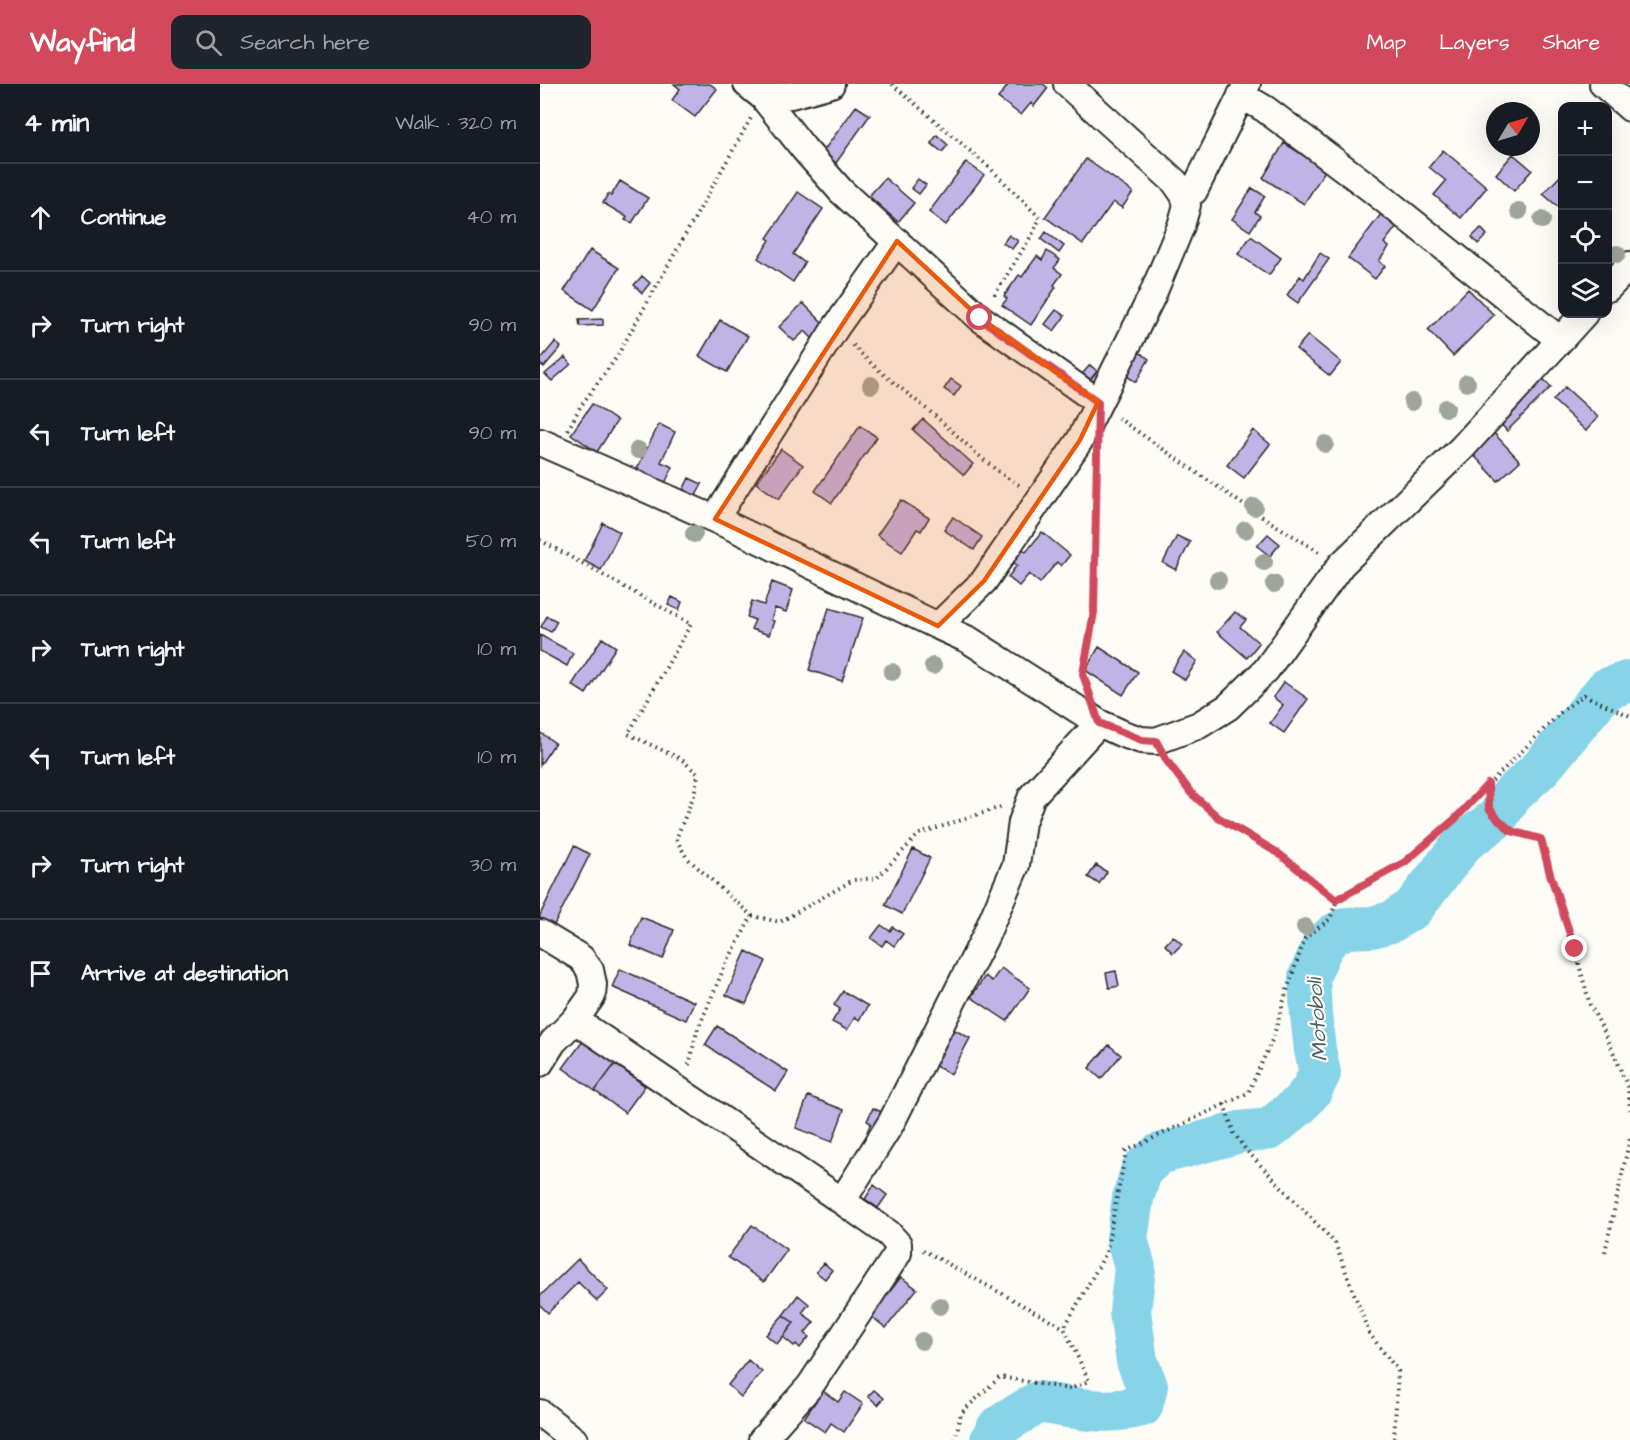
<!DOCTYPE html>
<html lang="en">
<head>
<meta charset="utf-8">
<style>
  :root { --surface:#171b24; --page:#20242c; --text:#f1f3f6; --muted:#9ea1a6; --line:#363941; --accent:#d1495b }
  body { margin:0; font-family:"Architects Daughter",sans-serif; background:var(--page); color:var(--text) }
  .controls { position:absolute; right:18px; top:18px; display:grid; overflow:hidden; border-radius:12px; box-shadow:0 6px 24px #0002 }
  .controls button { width:54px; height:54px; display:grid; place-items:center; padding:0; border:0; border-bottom:2px solid var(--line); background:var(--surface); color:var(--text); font:30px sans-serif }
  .compass { position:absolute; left:946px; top:18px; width:54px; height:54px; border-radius:50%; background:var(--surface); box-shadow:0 6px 24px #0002; rotate:52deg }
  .stop { position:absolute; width:18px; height:18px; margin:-14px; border:4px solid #d1495b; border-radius:50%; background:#fff }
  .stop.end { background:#d1495b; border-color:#fff; box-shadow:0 2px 6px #0008 }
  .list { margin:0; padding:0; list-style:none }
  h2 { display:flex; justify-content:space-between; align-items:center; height:78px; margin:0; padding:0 24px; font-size:26px }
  h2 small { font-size:20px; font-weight:400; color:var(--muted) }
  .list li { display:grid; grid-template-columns:39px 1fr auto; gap:18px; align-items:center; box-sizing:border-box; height:108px; padding:0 24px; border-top:2px solid var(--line) }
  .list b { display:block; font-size:22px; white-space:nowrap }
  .list em { font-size:20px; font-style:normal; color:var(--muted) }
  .icon { flex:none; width:33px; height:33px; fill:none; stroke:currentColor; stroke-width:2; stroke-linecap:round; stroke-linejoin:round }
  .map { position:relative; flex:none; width:1090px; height:1356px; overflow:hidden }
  header { display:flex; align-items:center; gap:36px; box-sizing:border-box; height:84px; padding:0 30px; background:var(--accent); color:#fff }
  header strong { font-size:28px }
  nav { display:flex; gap:33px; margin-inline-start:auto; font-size:21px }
  .search { width:420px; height:54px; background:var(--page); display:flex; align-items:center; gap:15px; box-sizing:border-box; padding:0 21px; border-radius:12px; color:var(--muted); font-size:22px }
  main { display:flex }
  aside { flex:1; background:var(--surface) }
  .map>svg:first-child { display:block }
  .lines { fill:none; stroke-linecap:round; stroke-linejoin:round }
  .river { stroke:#87d3e7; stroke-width:42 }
  .building { fill:#c0b4e6; stroke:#2b2b2b; stroke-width:1.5 }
  .minor-casing { stroke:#2b2b2b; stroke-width:30 }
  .path { stroke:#2b2b2b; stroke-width:4; stroke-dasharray:1.5 4.5; stroke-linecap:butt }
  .minor { stroke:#fdfcf7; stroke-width:26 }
  .tree { fill:#9ea69a }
  .route { stroke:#d1495b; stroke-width:8 }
  .marked { fill:#e8590c; fill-opacity:0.2; stroke:#e8590c; stroke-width:4.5; stroke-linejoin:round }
  .labels { text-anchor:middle; stroke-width:4.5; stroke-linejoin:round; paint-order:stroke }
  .water-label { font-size:22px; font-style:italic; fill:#475d63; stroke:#fdfcf7 }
</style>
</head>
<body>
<header>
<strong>Wayfind</strong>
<div class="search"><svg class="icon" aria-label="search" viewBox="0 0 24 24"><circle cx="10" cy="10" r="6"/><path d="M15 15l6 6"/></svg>Search here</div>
<nav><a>Map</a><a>Layers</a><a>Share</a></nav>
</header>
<main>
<aside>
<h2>4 min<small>Walk · 320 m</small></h2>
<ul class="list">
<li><svg class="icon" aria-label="ahead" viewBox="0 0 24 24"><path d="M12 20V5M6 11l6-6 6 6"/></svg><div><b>Continue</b></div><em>40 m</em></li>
<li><svg class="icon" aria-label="right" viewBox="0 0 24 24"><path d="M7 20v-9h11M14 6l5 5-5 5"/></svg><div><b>Turn right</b></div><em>90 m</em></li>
<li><svg class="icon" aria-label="left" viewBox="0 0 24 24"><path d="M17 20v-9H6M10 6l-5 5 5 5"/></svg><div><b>Turn left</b></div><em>90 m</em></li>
<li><svg class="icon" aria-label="left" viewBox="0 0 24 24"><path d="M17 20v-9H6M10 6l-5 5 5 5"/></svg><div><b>Turn left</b></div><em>50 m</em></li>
<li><svg class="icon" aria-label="right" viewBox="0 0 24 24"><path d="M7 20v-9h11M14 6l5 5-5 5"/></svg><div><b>Turn right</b></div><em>10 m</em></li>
<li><svg class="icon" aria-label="left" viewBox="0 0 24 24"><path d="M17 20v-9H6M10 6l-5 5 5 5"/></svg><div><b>Turn left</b></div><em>10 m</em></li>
<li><svg class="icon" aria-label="right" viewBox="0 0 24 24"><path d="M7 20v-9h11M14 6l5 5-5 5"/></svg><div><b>Turn right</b></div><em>30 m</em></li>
<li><svg class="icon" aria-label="arrive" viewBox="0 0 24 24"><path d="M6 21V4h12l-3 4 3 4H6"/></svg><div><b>Arrive at destination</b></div></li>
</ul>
</aside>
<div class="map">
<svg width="1090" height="1356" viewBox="0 0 1090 1356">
  <rect width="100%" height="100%" fill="#fdfcf7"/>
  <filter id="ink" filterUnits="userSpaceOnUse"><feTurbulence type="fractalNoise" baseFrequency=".0167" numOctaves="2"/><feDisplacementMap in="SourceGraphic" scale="12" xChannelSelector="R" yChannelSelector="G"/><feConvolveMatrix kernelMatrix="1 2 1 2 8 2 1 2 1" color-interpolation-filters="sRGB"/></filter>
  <g filter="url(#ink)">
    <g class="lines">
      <!-- river -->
      <path class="river" d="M 451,1356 L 458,1343 L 498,1318 C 535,1324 565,1332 602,1322 L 607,1302 L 597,1277 L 590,1228 L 595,1184 L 587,1155 L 593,1114 L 602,1085 L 619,1070 L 700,1048 L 730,1045 L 759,1021 L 771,1007 L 780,989 L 775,966 L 771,931 L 769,893 L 783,861 L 793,851 L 806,844 L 832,843 L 851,838 L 872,825 L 924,758 L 957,734 L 971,712 L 1002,683 L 1066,605 L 1090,597"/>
    </g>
    <!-- building -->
    <path class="building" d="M 134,0 L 170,0 L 177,5 L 155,33 L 132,16 L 140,5 Z
      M 469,0 L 503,0 L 508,4 L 494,22 L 491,19 L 481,31 L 458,14 Z
      M 316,22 L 330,31 L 296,79 L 282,69 Z
      M 397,51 L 408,61 L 402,68 L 391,59 Z
      M 744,59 L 786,85 L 764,120 L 723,94 Z
      M 903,66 L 947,103 L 921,134 L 894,111 L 906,97 L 889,83 Z
      M 973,70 L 992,86 L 974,107 L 956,90 Z
      M 546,75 L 593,108 L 582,124 L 573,118 L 543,160 L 505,133 Z
      M 426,78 L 444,91 L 406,141 L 389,128 Z
      M 1023,89 L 1023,127 L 1003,110 Z
      M 345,94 L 374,119 L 358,138 L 329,112 Z
      M 378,95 L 386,101 L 379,110 L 371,104 Z
      M 80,97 L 108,114 L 92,139 L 85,136 L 87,133 L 63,119 L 68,110 L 71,112 Z
      M 712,104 L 725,112 L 715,128 L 720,132 L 710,147 L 692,135 Z
      M 258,108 L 283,125 L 253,170 L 265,179 L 253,198 L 218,174 L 230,156 L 227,154 Z
      M 841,130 L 857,142 L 844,159 L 849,163 L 839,177 L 845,182 L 835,195 L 808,174 Z
      M 941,144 L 947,151 L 938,160 L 932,153 Z
      M 506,148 L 524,162 L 519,169 L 501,155 Z
      M 469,151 L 478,157 L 472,165 L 463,159 Z
      M 711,152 L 741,174 L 729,191 L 698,170 Z
      M 50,166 L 79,184 L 53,226 L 24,207 Z
      M 507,167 L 520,176 L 514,184 L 522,190 L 514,201 L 516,203 L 491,241 L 462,221 L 467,215 L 464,212 L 479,191 L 482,193 L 497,172 L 502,176 Z
      M 780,169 L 789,175 L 758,219 L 747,211 L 760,192 L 764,195 Z
      M 102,192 L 110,199 L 102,209 L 94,201 Z
      M 928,205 L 954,231 L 913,272 L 888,246 Z
      M 263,219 L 286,242 L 273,255 L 265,247 L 254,257 L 239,243 Z
      M 516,226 L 525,232 L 514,247 L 505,240 Z
      M 63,235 L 63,241 L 40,242 L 39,236 Z
      M 180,236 L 208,252 L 187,288 L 159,272 Z
      M 768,251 L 801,278 L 790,292 L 756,265 Z
      M 15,258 L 21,263 L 4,283 L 0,280 L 0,276 Z
      M 599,268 L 609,275 L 596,298 L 585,291 Z
      M 25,273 L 31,280 L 12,297 L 5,290 Z
      M 550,281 L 557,287 L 545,303 L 537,296 Z
      M 1000,292 L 1011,303 L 967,347 L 956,335 Z
      M 411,295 L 421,302 L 414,312 L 404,305 Z
      M 1025,303 L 1058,333 L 1046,347 L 1013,316 Z
      M 52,320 L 77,337 L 57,368 L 31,350 Z
      M 383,335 L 433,380 L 424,391 L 373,346 Z
      M 119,340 L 135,348 L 121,378 L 133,383 L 123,403 L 95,389 Z
      M 320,342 L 337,353 L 292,419 L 275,407 Z
      M 950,345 L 980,377 L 958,397 L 929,366 Z
      M 713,346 L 730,360 L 704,394 L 687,381 Z
      M 241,365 L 263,381 L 239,415 L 216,399 Z
      M 149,394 L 162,400 L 153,417 L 141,410 Z
      M 361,416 L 389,434 L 381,447 L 377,445 L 362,468 L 337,451 Z
      M 413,433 L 442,453 L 434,466 L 404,446 Z
      M 63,439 L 80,448 L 61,486 L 44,477 Z
      M 502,448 L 530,471 L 521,482 L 517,478 L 500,499 L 489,490 L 479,502 L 468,493 L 477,481 L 471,476 L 481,463 L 486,468 Z
      M 728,450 L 740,460 L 730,472 L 717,462 Z
      M 637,452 L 650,458 L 636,486 L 623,479 Z
      M 232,498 L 253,506 L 246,528 L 235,524 L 231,536 L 234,537 L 229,551 L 211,545 L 215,536 L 207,533 L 212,517 L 224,521 Z
      M 132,513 L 142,518 L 139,526 L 128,521 Z
      M 289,524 L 323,534 L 302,597 L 269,586 Z
      M 695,528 L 706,536 L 700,543 L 719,559 L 707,574 L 677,548 Z
      M 7,532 L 17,537 L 11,548 L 1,543 Z
      M 0,551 L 33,569 L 27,582 L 0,567 Z
      M 62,554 L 76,563 L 46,610 L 32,601 Z
      M 559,563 L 598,588 L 583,611 L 545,586 Z
      M 644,568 L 657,577 L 645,596 L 631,587 Z
      M 744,598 L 768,615 L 744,649 L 730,639 L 743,621 L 733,613 Z
      M 1,649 L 15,659 L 0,681 L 0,651 Z
      M 34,762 L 50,770 L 14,841 L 0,834 L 0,831 Z
      M 373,765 L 390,774 L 362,830 L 345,821 Z
      M 556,781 L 567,788 L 559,800 L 548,793 Z
      M 101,833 L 134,846 L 123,875 L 90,861 Z
      M 341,841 L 350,847 L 353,843 L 363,850 L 354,862 L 346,856 L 342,862 L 331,854 Z
      M 633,852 L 642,860 L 633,869 L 625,861 Z
      M 206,867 L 226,877 L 206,920 L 186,911 Z
      M 461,884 L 490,904 L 467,937 L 431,913 L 445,892 L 452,897 Z
      M 80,885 L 154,918 L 146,936 L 72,903 Z
      M 576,887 L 579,902 L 569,904 L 566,889 Z
      M 303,907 L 328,922 L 319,936 L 315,933 L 307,946 L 292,938 L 300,925 L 294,921 Z
      M 177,942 L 248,988 L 236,1007 L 165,961 Z
      M 411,944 L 430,954 L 411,990 L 393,981 Z
      M 43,957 L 75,980 L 55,1007 L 23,984 Z
      M 569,961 L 581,971 L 561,995 L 549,984 Z
      M 75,980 L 105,1002 L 85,1029 L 55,1007 Z
      M 268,1012 L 304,1026 L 292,1058 L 256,1044 Z
      M 333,1024 L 346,1030 L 335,1052 L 327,1048 L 331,1039 L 327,1037 Z
      M 334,1101 L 347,1111 L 338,1124 L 325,1115 Z
      M 212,1141 L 247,1166 L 224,1198 L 188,1173 Z
      M 38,1175 L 68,1206 L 57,1217 L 38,1198 L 8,1229 L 0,1221 L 0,1212 Z
      M 284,1179 L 292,1186 L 285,1195 L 276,1188 Z
      M 361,1193 L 377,1205 L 346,1244 L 331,1232 Z
      M 258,1211 L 269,1220 L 262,1229 L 274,1238 L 265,1249 L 269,1253 L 260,1264 L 256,1260 L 254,1262 L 243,1253 L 254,1239 L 243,1231 Z
      M 243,1231 L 254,1239 L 237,1260 L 226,1251 Z
      M 208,1276 L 222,1288 L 201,1313 L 188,1301 Z
      M 334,1306 L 344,1314 L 338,1321 L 328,1312 Z
      M 283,1307 L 298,1318 L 305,1308 L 323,1320 L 304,1348 L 291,1339 L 285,1348 L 264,1334 Z"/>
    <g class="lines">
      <defs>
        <path id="minor" d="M 207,0 L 223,13 L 251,11 L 291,0
          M 1063,0 L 1090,24
          M 701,11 L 725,25 L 830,104 L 1020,256
          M 223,13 L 264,65 L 301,107 L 440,234 L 558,318
          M 644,111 L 654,107 L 707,0
          M 1068,204 L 1090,181
          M 0,358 L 188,441 L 398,542 L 444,497 L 540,356 L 612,212 L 641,142 L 647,121 L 644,111 L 635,98 L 527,0
          M 175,435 L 296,243 L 357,157
          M 398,542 L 429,556 L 559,639 L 583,650 L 601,656 L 616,657 L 659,641 L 688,623 L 726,586 L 801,481 L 922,364 L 1044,230
          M 0,849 L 41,874 L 50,886 L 53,900 L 52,912 L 35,936 L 13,958 L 0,979
          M 35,936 L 302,1117 L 348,1149 L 358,1160 L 358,1169 L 270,1302 L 222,1356
          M 302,1117 L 351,1039 L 445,853 L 476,781 L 482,738 L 492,712 L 559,639
          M 0,1329 L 34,1356"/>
      </defs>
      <!-- minor casing -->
      <use href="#minor" class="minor-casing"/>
      <!-- path -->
      <path class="path" d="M 352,0 L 450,84 L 500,134 L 493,149 L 452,215
        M 313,261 C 335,286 363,305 389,327 C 420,352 446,383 481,402
        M 578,334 L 711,426 L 781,469
        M 28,346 L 40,323 L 76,274 L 211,34
        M 0,456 L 151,540 L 88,650 L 141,675 L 158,690 L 154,711 L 136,755 L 147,774 L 212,832 L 184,884 L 157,947 L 148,985
        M 547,601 L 543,590 L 553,528 L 557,376
        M 626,676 L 651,709 L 679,734 L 738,769 L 797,816 L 865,778 L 915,734 L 1023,626 L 1044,611 L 1090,632
        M 948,701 C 949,707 947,719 949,725 C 958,744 983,750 1001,755 L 1010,790 L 1035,865 L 1050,921 L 1066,951 L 1088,1003 L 1090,1026
        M 212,832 L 240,838 L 313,796 L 337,794 L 379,750 L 464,722
        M 684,1020 L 694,1049 L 706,1066 L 795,1159 L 829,1249 L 858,1287 L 854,1356
        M 383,1166 L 524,1244
        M 1065,1168 L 1090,1054
        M 415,1356 L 421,1329 L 460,1293 L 530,1305 L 549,1297 L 524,1244 L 566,1169 L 586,1067 L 708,1009 L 733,954 L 746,909 L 765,854 L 790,835 L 797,816"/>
      <!-- minor -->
      <use href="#minor" class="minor"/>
    </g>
    <!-- trees -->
    <g class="tree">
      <circle cx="979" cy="127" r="9"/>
      <circle cx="1002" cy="136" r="9"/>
      <circle cx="1077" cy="170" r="9"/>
      <circle cx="927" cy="299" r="9"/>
      <circle cx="331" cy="301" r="9"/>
      <circle cx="872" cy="318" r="9"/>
      <circle cx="906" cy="324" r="9"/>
      <circle cx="785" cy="360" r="9"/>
      <circle cx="98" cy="366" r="9"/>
      <circle cx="714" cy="423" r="9"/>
      <circle cx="705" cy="446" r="9"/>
      <circle cx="154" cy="450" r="9"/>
      <circle cx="724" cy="478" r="9"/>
      <circle cx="678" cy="496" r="9"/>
      <circle cx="734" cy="500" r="9"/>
      <circle cx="393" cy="582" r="9"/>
      <circle cx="352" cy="588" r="9"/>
      <circle cx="765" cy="843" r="9"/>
      <circle cx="400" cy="1222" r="9"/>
      <circle cx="382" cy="1257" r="9"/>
    </g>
  </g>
  <g class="lines" filter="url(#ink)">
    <!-- route -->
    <path class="route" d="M 440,234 L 558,318 L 554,528 L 543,590 L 559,639 L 602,656 L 616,657 L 627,677 L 651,709 L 679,734 L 738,769 L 796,816 L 865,778 L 915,735 L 948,700 L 949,724 L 957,734 L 971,747 L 1001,755 L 1010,790 L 1035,865"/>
  </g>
  <!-- marked area -->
  <path class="marked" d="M 357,157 L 440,234 L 558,318 L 540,356 L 444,497 L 398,542 L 175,435 Z"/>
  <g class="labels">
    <!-- water labels -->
    <g class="water-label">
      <text transform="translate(776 936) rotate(-94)" y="8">Motoboli</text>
    </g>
  </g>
</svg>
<div class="controls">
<button>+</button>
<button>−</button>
<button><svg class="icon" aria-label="locate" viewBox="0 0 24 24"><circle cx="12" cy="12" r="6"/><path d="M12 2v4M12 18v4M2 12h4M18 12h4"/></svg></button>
<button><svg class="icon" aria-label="layers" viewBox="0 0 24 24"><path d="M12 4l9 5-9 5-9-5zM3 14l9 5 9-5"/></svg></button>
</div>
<svg class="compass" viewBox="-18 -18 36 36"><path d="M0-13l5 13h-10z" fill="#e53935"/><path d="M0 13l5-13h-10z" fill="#9ea1a6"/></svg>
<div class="stop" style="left:440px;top:234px"></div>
<div class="stop end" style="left:1035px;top:865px"></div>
</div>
</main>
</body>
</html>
